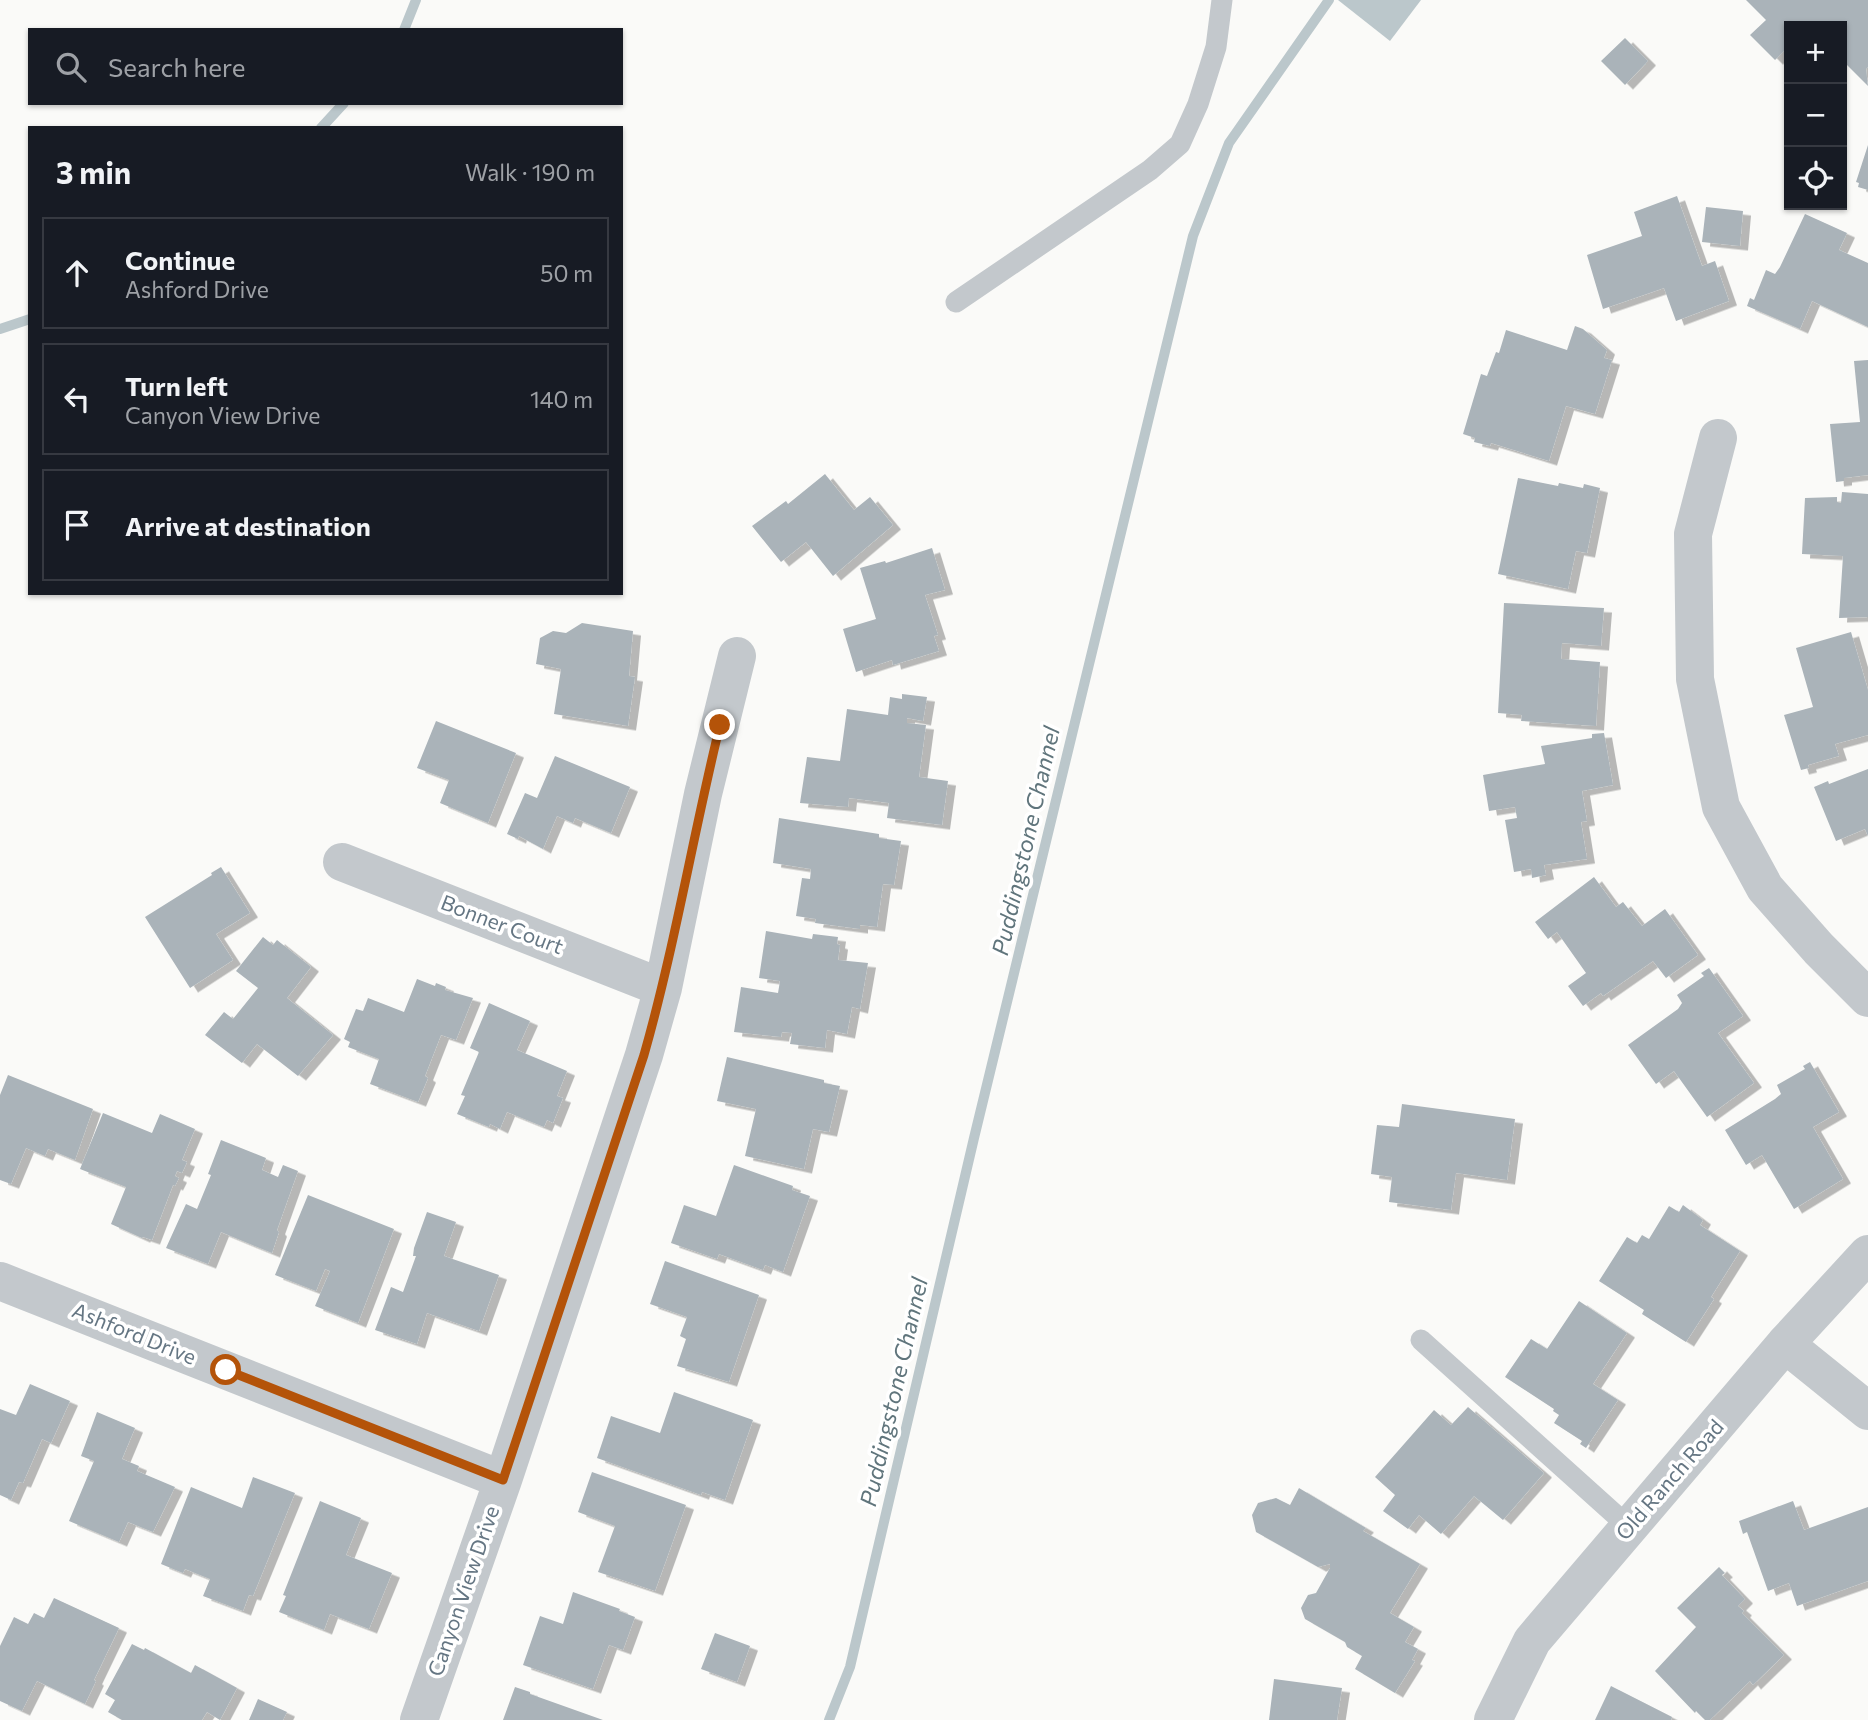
<!DOCTYPE html>
<html lang="en">
<head>
<meta charset="utf-8">
<style>
  :root { --surface:#171b24; --page:#242831; --text:#f1f3f6; --muted:#9ea1a6; --line:#363941 }
  body { margin:0; font-family:Commissioner,sans-serif; background:var(--page); color:var(--text) }
  .controls { position:absolute; right:21px; top:21px; display:grid; overflow:hidden; border-radius:0px; box-shadow:0 2px 5px #0004 }
  .controls button { width:63px; height:63px; display:grid; place-items:center; padding:0; border:0; border-bottom:2px solid var(--line); background:var(--surface); color:var(--text); font:35px sans-serif }
  .stop { position:absolute; width:21px; height:21px; margin:-16px; border:5px solid #b45309; border-radius:50%; background:#fff }
  .stop.end { background:#b45309; border-color:#fff; box-shadow:0 2px 7px #0008 }
  .list { margin:0; padding:0; list-style:none }
  h2 { display:flex; justify-content:space-between; align-items:center; height:91px; margin:0; padding:0 28px; font-size:30px }
  h2 small { font-size:23px; font-weight:400; color:var(--muted) }
  .list li { display:grid; grid-template-columns:46px 1fr auto; gap:21px; align-items:center; box-sizing:border-box; height:112px; margin:0 14px 14px; padding:0 14px; border:2px solid var(--line); border-radius:0px }
  .list b { display:block; font-size:26px; white-space:nowrap }
  .list p { margin:0; font-size:23px; white-space:nowrap; color:var(--muted) }
  .list em { font-size:23px; font-style:normal; color:var(--muted) }
  .icon { flex:none; width:38px; height:38px; fill:none; stroke:currentColor; stroke-width:2; stroke-linecap:round; stroke-linejoin:round }
  .map { position:relative; flex:none; width:1868px; height:1720px; overflow:hidden }
  .search { position:absolute; background:var(--surface); box-shadow:0 2px 5px #0004; left:28px; top:28px; width:595px; height:77px; display:flex; align-items:center; gap:18px; box-sizing:border-box; padding:0 24px; border-radius:0px; color:var(--muted); font-size:26px }
  .panel { position:absolute; background:var(--surface); box-shadow:0 2px 5px #0004; left:28px; top:126px; width:595px; height:469px; border-radius:0px }
  .map>svg:first-child { display:block }
  .water { fill:#bbc7cb }
  .lines { fill:none; stroke-linecap:round; stroke-linejoin:round }
  .stream { stroke:#bbc7cb; stroke-width:10 }
  .building { fill:#aab3b9; filter:url(#shadow) }
  .lane { stroke:#c3c8cc; stroke-width:21 }
  .street { stroke:#c3c8cc; stroke-width:38 }
  .route { stroke:#b45309; stroke-width:9 }
  .labels { text-anchor:middle; stroke-width:7; stroke-linejoin:round; paint-order:stroke }
  .street-label { font-size:21px; fill:#657683; stroke:#fff }
  .water-label { font-size:23px; font-style:italic; fill:#60757c; stroke:#fff }
</style>
</head>
<body>
<div class="map">
<svg width="1868" height="1720" viewBox="0 0 1868 1720">
  <defs>
    <filter id="shadow"><feDropShadow dx="8" dy="4.5" stdDeviation="0" flood-color="#0004"/></filter>
  </defs>
  <rect width="100%" height="100%" fill="#fafaf8"/>
  <!-- water -->
  <path class="water" d="M 1338,0 L 1421,0 L 1390,41 Z"/>
  <g class="lines">
    <!-- stream -->
    <path class="stream" d="M 404,30 L 416,0
      M 321,128 L 344,103
      M 0,329 L 30,319
      M 829,1720 L 850,1667 L 974,1138 L 1193,236 L 1229,143 L 1329,0"/>
  </g>
  <!-- building -->
  <path class="building" d="M 1746,0 L 1868,0 L 1868,67 L 1866,69 L 1868,86 L 1842,60 L 1842,26 L 1827,26 L 1822,22 L 1818,26 L 1789,26 L 1789,46 L 1775,60 L 1750,35 L 1766,20 Z
    M 1625,38 L 1648,61 L 1625,85 L 1601,61 Z
    M 1868,145 L 1868,190 L 1858,187 L 1859,183 L 1856,182 Z
    M 1677,196 L 1702,266 L 1715,261 L 1729,301 L 1676,321 L 1664,288 L 1603,309 L 1587,255 L 1642,236 L 1634,212 Z
    M 1706,207 L 1743,211 L 1740,246 L 1702,242 Z
    M 1805,214 L 1847,233 L 1839,250 L 1868,263 L 1868,327 L 1812,301 L 1800,329 L 1747,306 L 1750,298 L 1754,300 L 1766,270 L 1775,274 L 1780,267 Z
    M 1575,326 L 1583,329 L 1607,350 L 1604,358 L 1612,360 L 1595,414 L 1566,406 L 1549,461 L 1491,443 L 1490,446 L 1474,442 L 1475,438 L 1463,434 L 1481,374 L 1487,376 L 1496,352 L 1499,353 L 1506,330 L 1567,350 Z
    M 1868,360 L 1868,475 L 1844,478 L 1844,481 L 1836,482 L 1830,424 L 1860,422 L 1854,361 Z
    M 825,474 L 854,510 L 870,497 L 893,525 L 833,576 L 806,542 L 781,562 L 752,526 L 786,501 L 788,504 Z
    M 1518,478 L 1558,486 L 1559,483 L 1583,488 L 1584,484 L 1600,488 L 1587,553 L 1576,551 L 1568,589 L 1498,574 Z
    M 1842,492 L 1868,494 L 1868,617 L 1839,618 L 1843,556 L 1802,554 L 1805,498 L 1837,497 L 1837,502 L 1841,503 Z
    M 932,548 L 945,590 L 925,595 L 938,635 L 934,636 L 939,651 L 893,665 L 892,660 L 856,672 L 843,629 L 876,619 L 860,568 L 885,561 L 886,563 Z
    M 1504,603 L 1604,608 L 1601,646 L 1562,643 L 1561,659 L 1600,662 L 1596,726 L 1521,721 L 1522,715 L 1498,713 Z
    M 582,623 L 633,631 L 629,676 L 635,677 L 628,726 L 554,714 L 561,669 L 536,664 L 540,638 L 553,631 L 566,633 Z
    M 1851,632 L 1868,690 L 1868,735 L 1835,744 L 1839,756 L 1808,765 L 1809,768 L 1801,770 L 1784,715 L 1813,707 L 1796,648 Z
    M 902,694 L 927,697 L 923,721 L 907,718 L 907,723 L 926,725 L 919,777 L 948,781 L 942,825 L 887,818 L 889,803 L 849,798 L 848,807 L 800,803 L 807,757 L 840,761 L 847,709 L 888,715 L 890,697 L 902,699 Z
    M 436,721 L 516,753 L 488,823 L 440,803 L 449,780 L 417,768 Z
    M 1604,733 L 1613,785 L 1582,791 L 1587,821 L 1581,822 L 1587,859 L 1544,865 L 1546,875 L 1532,878 L 1531,869 L 1514,872 L 1505,820 L 1517,818 L 1515,807 L 1489,811 L 1483,775 L 1545,764 L 1541,746 L 1592,738 L 1592,734 Z
    M 555,756 L 630,787 L 611,833 L 575,818 L 573,823 L 557,816 L 543,849 L 519,836 L 518,839 L 507,834 L 525,793 L 537,798 Z
    M 1868,769 L 1868,836 L 1865,829 L 1836,841 L 1814,787 L 1828,781 L 1829,784 Z
    M 779,818 L 879,834 L 879,838 L 901,841 L 894,885 L 883,884 L 877,927 L 860,925 L 860,929 L 815,923 L 816,919 L 796,916 L 802,878 L 810,879 L 811,869 L 773,863 Z
    M 221,867 L 250,913 L 216,934 L 233,960 L 190,988 L 145,917 L 212,875 L 211,873 Z
    M 1594,877 L 1616,907 L 1623,902 L 1642,926 L 1665,909 L 1698,955 L 1666,978 L 1653,961 L 1603,996 L 1601,993 L 1583,1006 L 1568,986 L 1586,973 L 1557,932 L 1548,939 L 1535,922 Z
    M 766,931 L 812,939 L 813,934 L 838,937 L 837,944 L 840,945 L 838,960 L 868,963 L 860,1009 L 852,1007 L 847,1034 L 827,1030 L 825,1048 L 790,1044 L 792,1033 L 782,1032 L 781,1037 L 734,1032 L 741,987 L 778,993 L 780,981 L 759,978 Z
    M 263,937 L 273,945 L 277,940 L 311,967 L 287,998 L 333,1035 L 298,1076 L 257,1044 L 242,1063 L 205,1035 L 224,1012 L 233,1019 L 258,988 L 236,971 Z
    M 1709,968 L 1743,1016 L 1718,1033 L 1754,1083 L 1707,1117 L 1674,1071 L 1656,1084 L 1628,1045 L 1678,1009 L 1682,1003 L 1677,995 L 1704,976 L 1701,973 Z
    M 417,979 L 435,986 L 436,983 L 446,987 L 445,990 L 473,998 L 456,1040 L 441,1035 L 425,1076 L 428,1078 L 418,1102 L 370,1084 L 379,1059 L 348,1047 L 350,1042 L 344,1039 L 356,1009 L 363,1011 L 368,998 L 404,1012 Z
    M 489,1003 L 530,1021 L 517,1050 L 567,1071 L 557,1096 L 563,1098 L 553,1123 L 547,1120 L 544,1127 L 507,1112 L 500,1129 L 490,1124 L 489,1127 L 457,1114 L 465,1096 L 461,1095 L 479,1052 L 470,1048 Z
    M 727,1057 L 824,1080 L 824,1083 L 840,1086 L 829,1132 L 813,1129 L 804,1169 L 745,1156 L 756,1109 L 717,1101 Z
    M 1810,1062 L 1839,1112 L 1813,1127 L 1843,1179 L 1794,1209 L 1762,1155 L 1746,1165 L 1725,1130 L 1775,1099 L 1781,1094 L 1777,1085 L 1805,1069 L 1803,1066 Z
    M 8,1075 L 93,1109 L 75,1160 L 48,1149 L 45,1156 L 26,1148 L 11,1184 L 0,1180 L 0,1095 Z
    M 1402,1104 L 1515,1119 L 1507,1180 L 1456,1173 L 1451,1210 L 1389,1202 L 1392,1177 L 1371,1174 L 1377,1125 L 1399,1127 Z
    M 103,1113 L 152,1133 L 160,1114 L 195,1129 L 182,1160 L 187,1162 L 182,1173 L 177,1171 L 175,1176 L 179,1178 L 175,1186 L 173,1185 L 152,1240 L 143,1237 L 142,1238 L 111,1224 L 126,1187 L 80,1169 Z
    M 221,1140 L 266,1158 L 262,1170 L 278,1177 L 283,1165 L 298,1171 L 277,1230 L 279,1232 L 272,1253 L 221,1232 L 208,1264 L 166,1248 L 186,1204 L 197,1209 L 211,1175 L 208,1174 Z
    M 734,1165 L 793,1186 L 792,1190 L 810,1196 L 783,1272 L 765,1265 L 763,1270 L 719,1254 L 717,1259 L 671,1243 L 684,1205 L 716,1216 Z
    M 308,1195 L 394,1229 L 358,1323 L 315,1306 L 330,1271 L 325,1269 L 316,1291 L 275,1275 Z
    M 1683,1205 L 1703,1220 L 1700,1225 L 1740,1251 L 1711,1297 L 1714,1299 L 1686,1342 L 1642,1314 L 1644,1310 L 1599,1281 L 1627,1237 L 1637,1243 L 1642,1235 L 1649,1239 L 1669,1206 L 1679,1212 Z
    M 427,1212 L 456,1222 L 444,1256 L 499,1275 L 479,1331 L 427,1313 L 417,1344 L 375,1330 L 391,1287 L 403,1292 L 416,1256 L 413,1256 L 414,1248 Z
    M 665,1261 L 759,1295 L 729,1382 L 677,1366 L 686,1339 L 680,1336 L 687,1317 L 650,1304 Z
    M 1579,1301 L 1627,1333 L 1593,1384 L 1618,1400 L 1586,1448 L 1580,1444 L 1582,1441 L 1554,1423 L 1559,1415 L 1553,1411 L 1554,1409 L 1505,1377 L 1531,1339 L 1547,1349 Z
    M 30,1384 L 70,1401 L 51,1443 L 42,1439 L 23,1483 L 19,1482 L 11,1500 L 0,1495 L 0,1409 L 16,1415 Z
    M 674,1392 L 753,1420 L 725,1500 L 702,1492 L 701,1495 L 597,1458 L 611,1416 L 660,1433 Z
    M 1468,1407 L 1544,1473 L 1503,1520 L 1474,1496 L 1441,1534 L 1419,1515 L 1408,1529 L 1383,1511 L 1395,1495 L 1375,1477 L 1434,1410 L 1451,1425 Z
    M 97,1412 L 135,1428 L 122,1459 L 139,1466 L 137,1471 L 175,1487 L 153,1532 L 128,1522 L 119,1542 L 69,1521 L 94,1461 L 81,1456 Z
    M 592,1472 L 686,1505 L 655,1591 L 598,1572 L 615,1526 L 578,1512 Z
    M 253,1477 L 295,1493 L 253,1596 L 249,1595 L 243,1611 L 203,1596 L 210,1579 L 185,1569 L 183,1573 L 161,1564 L 191,1487 L 242,1508 Z
    M 1299,1488 L 1366,1528 L 1363,1531 L 1420,1564 L 1390,1613 L 1414,1627 L 1405,1642 L 1418,1649 L 1412,1660 L 1415,1661 L 1395,1693 L 1355,1669 L 1362,1656 L 1347,1647 L 1345,1642 L 1305,1619 L 1301,1608 L 1308,1595 L 1316,1593 L 1330,1568 L 1330,1564 L 1318,1567 L 1256,1532 L 1252,1515 L 1258,1503 L 1276,1498 L 1290,1505 Z
    M 320,1501 L 361,1518 L 346,1555 L 392,1573 L 369,1629 L 330,1614 L 324,1630 L 279,1612 L 286,1596 L 283,1595 Z
    M 1793,1501 L 1804,1530 L 1868,1507 L 1868,1581 L 1797,1606 L 1789,1583 L 1768,1591 L 1747,1532 L 1743,1534 L 1739,1521 Z
    M 1719,1567 L 1725,1573 L 1722,1575 L 1745,1599 L 1738,1606 L 1744,1611 L 1742,1613 L 1784,1655 L 1753,1685 L 1750,1681 L 1710,1720 L 1705,1720 L 1696,1711 L 1695,1713 L 1655,1671 L 1696,1627 L 1677,1608 Z
    M 573,1592 L 620,1609 L 619,1611 L 635,1617 L 623,1650 L 609,1645 L 593,1689 L 523,1665 L 540,1616 L 563,1624 Z
    M 54,1598 L 119,1628 L 94,1680 L 96,1681 L 85,1704 L 37,1681 L 22,1711 L 0,1701 L 0,1646 L 14,1617 L 28,1624 L 34,1613 L 44,1618 Z
    M 715,1633 L 750,1646 L 737,1682 L 701,1669 Z
    M 132,1644 L 144,1650 L 145,1648 L 191,1673 L 195,1665 L 237,1688 L 220,1720 L 207,1712 L 202,1720 L 122,1720 L 108,1712 L 115,1700 L 105,1694 Z
    M 1274,1679 L 1342,1688 L 1337,1720 L 1269,1720 Z
    M 1611,1686 L 1672,1717 L 1671,1720 L 1595,1720 Z
    M 515,1687 L 530,1692 L 530,1694 L 603,1720 L 503,1720 Z
    M 258,1699 L 287,1712 L 283,1720 L 249,1720 Z"/>
  <g class="lines">
    <!-- lane -->
    <path class="lane" d="M 956,302 L 1150,170 L 1180,144 L 1198,104 L 1216,47 L 1222,0
      M 1421,1340 L 1629,1527"/>
    <!-- street -->
    <path class="street" d="M 1718,438 L 1693,534 L 1695,679 L 1721,807 L 1765,888 L 1819,949 L 1868,998
      M 342,862 L 663,988
      M 0,1281 L 503,1480
      M 1785,1344 L 1868,1411
      M 419,1720 L 503,1480 L 644,1055 L 663,988 L 703,794 L 737,656
      M 1493,1720 L 1532,1641 L 1785,1344 L 1868,1254"/>
  </g>
  <g class="lines">
    <!-- route -->
    <path class="route" d="M 226,1370 L 503,1480 L 644,1055 C 675,946 693,835 720,725"/>
  </g>
  <g class="labels">
    <!-- street labels -->
    <g class="street-label">
      <text transform="translate(502 925) rotate(21)" y="7">Bonner Court</text>
      <text transform="translate(134 1334) rotate(22)" y="7">Ashford Drive</text>
      <text transform="translate(1670 1480) rotate(-49)" y="7">Old Ranch Road</text>
      <text transform="translate(464 1591) rotate(-71)" y="7">Canyon View Drive</text>
    </g>
    <!-- water labels -->
    <g class="water-label">
      <text transform="translate(1026 841) rotate(-77)" y="8">Puddingstone Channel</text>
      <text transform="translate(894 1392) rotate(-77)" y="8">Puddingstone Channel</text>
    </g>
  </g>
</svg>
<div class="controls">
<button>+</button>
<button>−</button>
<button><svg class="icon" aria-label="locate" viewBox="0 0 24 24"><circle cx="12" cy="12" r="6"/><path d="M12 2v4M12 18v4M2 12h4M18 12h4"/></svg></button>
</div>
<div class="stop" style="left:226px;top:1370px"></div>
<div class="stop end" style="left:720px;top:725px"></div>
<div class="search"><svg class="icon" aria-label="search" viewBox="0 0 24 24"><circle cx="10" cy="10" r="6"/><path d="M15 15l6 6"/></svg>Search here</div>
<section class="panel">
<h2>3 min<small>Walk · 190 m</small></h2>
<ul class="list">
<li><svg class="icon" aria-label="ahead" viewBox="0 0 24 24"><path d="M12 20V5M6 11l6-6 6 6"/></svg><div><b>Continue</b><p>Ashford Drive</p></div><em>50 m</em></li>
<li><svg class="icon" aria-label="left" viewBox="0 0 24 24"><path d="M17 20v-9H6M10 6l-5 5 5 5"/></svg><div><b>Turn left</b><p>Canyon View Drive</p></div><em>140 m</em></li>
<li><svg class="icon" aria-label="arrive" viewBox="0 0 24 24"><path d="M6 21V4h12l-3 4 3 4H6"/></svg><div><b>Arrive at destination</b></div></li>
</ul>
</section>
</div>
</body>
</html>
